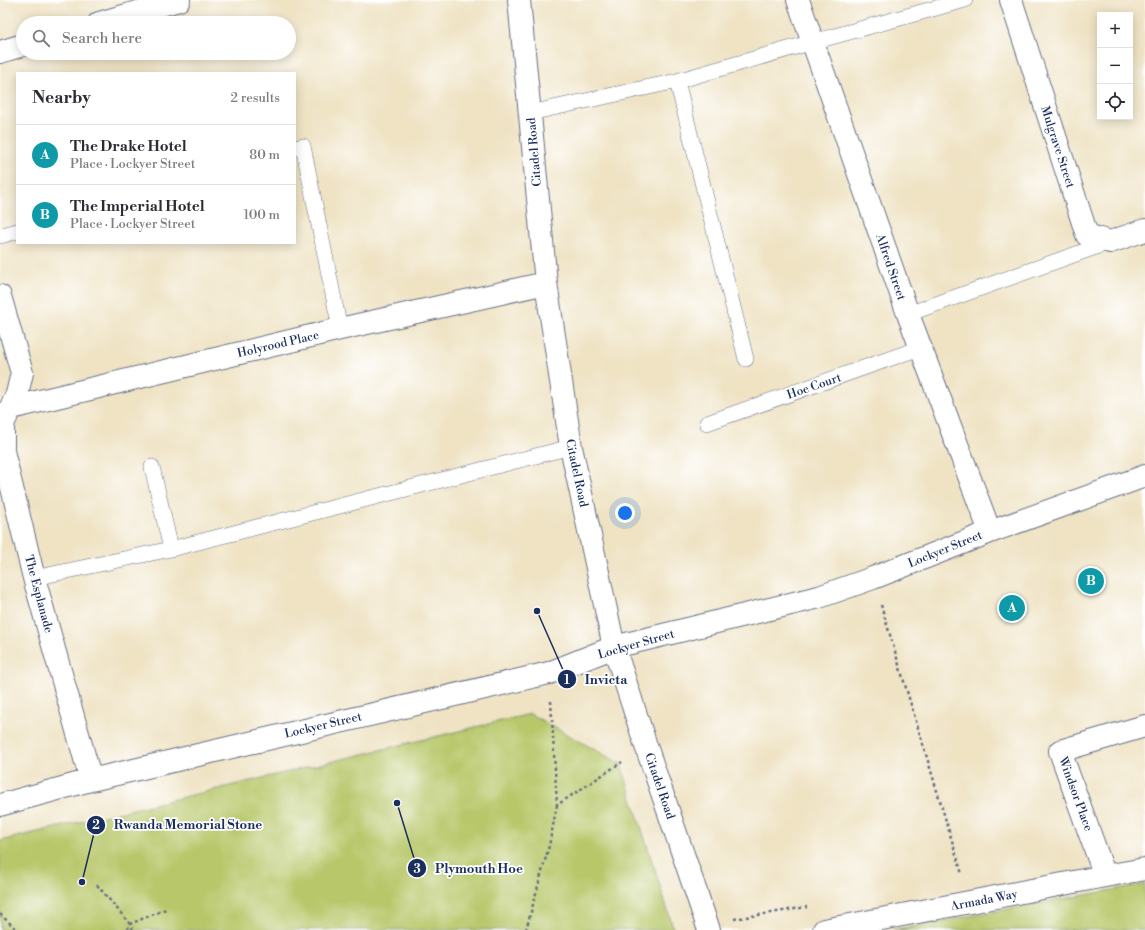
<!DOCTYPE html>
<html lang="en">
<head>
<meta charset="utf-8">
<style>
  :root { --surface:#fff; --page:#f2f2f3; --text:#2b2b33; --muted:#7c7c81; --line:#e1e1e2; --accent:#d1495b }
  body { margin:0; font-family:"Libre Bodoni",serif; background:var(--page); color:var(--text) }
  .controls { position:absolute; right:12px; top:12px; display:grid; overflow:hidden; border-radius:0px; box-shadow:0 2px 10px #0003 }
  .controls button { width:36px; height:36px; display:grid; place-items:center; padding:0; border:0; border-bottom:1px solid var(--line); background:var(--surface); color:var(--text); font:20px sans-serif }
  .you { position:absolute; left:625px; top:513px; width:14px; height:14px; margin:-10px; border:3px solid #fff; border-radius:50%; background:#1a73e8; box-shadow:0 0 0 6px #1a73e833 }
  .badge { display:grid; place-items:center; width:26px; height:26px; border-radius:50%; background:var(--accent); color:#fff; font-size:13px; font-weight:700 }
  .pin { position:absolute; translate:-50% -50%; border:2px solid #fff; box-shadow:0 1px 4px #0006 }
  .list { margin:0; padding:0; list-style:none }
  h2 { display:flex; justify-content:space-between; align-items:center; height:52px; margin:0; padding:0 16px; font-size:17px }
  h2 small { font-size:13px; font-weight:400; color:var(--muted) }
  .list li { display:grid; grid-template-columns:26px 1fr auto; gap:12px; align-items:center; box-sizing:border-box; height:60px; padding:0 16px; border-top:1px solid var(--line) }
  .list b { display:block; font-size:15px; white-space:nowrap }
  .list p { margin:0; font-size:13px; white-space:nowrap; color:var(--muted) }
  .list em { font-size:13px; font-style:normal; color:var(--muted) }
  .icon { flex:none; width:22px; height:22px; fill:none; stroke:currentColor; stroke-width:2; stroke-linecap:round; stroke-linejoin:round }
  .map { position:relative; flex:none; width:1145px; height:930px; overflow:hidden }
  .search { position:absolute; background:var(--surface); box-shadow:0 2px 10px #0003; left:16px; top:16px; width:280px; height:44px; display:flex; align-items:center; gap:10px; box-sizing:border-box; padding:0 14px; border-radius:22px; color:var(--muted); font-size:15px }
  .panel { position:absolute; background:var(--surface); box-shadow:0 2px 10px #0003; left:16px; top:72px; width:280px; height:172px; border-radius:0px }
  .map>svg:first-child { display:block }
  .green { fill:#b7c769; stroke:#697b64 }
  .lines { fill:none; stroke-linecap:round; stroke-linejoin:round }
  .service-casing { stroke:#656e82; stroke-width:16 }
  .minor-casing { stroke:#656e82; stroke-width:24 }
  .path { stroke:#656e82; stroke-width:2.5; stroke-dasharray:3 3; stroke-linecap:butt }
  .service { stroke:#fff; stroke-width:15 }
  .minor { stroke:#fff; stroke-width:22 }
  .labels { text-anchor:middle; stroke-width:3.5; stroke-linejoin:round; paint-order:stroke }
  .street-label { font-size:12px; fill:#1b2f5e; stroke:#fff }
  .leader { fill:none; stroke:#1b2f5e; stroke-width:1.5 }
  .callout-dot { fill:#1b2f5e; stroke:#fff; stroke-width:1.5 }
  .mark-label { font-size:12px; text-anchor:middle; font-weight:bold; fill:#fff }
  .callout-label { font-size:13px; text-anchor:middle; font-weight:bold; fill:#1b2f5e; stroke:#fff; stroke-width:3.5; stroke-linejoin:round; paint-order:stroke }
</style>
</head>
<body>
<div class="map">
<svg width="1145" height="930" viewBox="0 0 1145 930">
  <rect width="100%" height="100%" fill="#fff"/>
  <filter id="ink" filterUnits="userSpaceOnUse"><feTurbulence type="fractalNoise" baseFrequency=".025" numOctaves="2"/><feDisplacementMap in="SourceGraphic" scale="8" xChannelSelector="R" yChannelSelector="G"/><feConvolveMatrix kernelMatrix="1 2 1 2 8 2 1 2 1" color-interpolation-filters="sRGB"/></filter>
  <filter id="wash" filterUnits="userSpaceOnUse"><feTurbulence type="fractalNoise" baseFrequency=".012" numOctaves="4" result="noise"/><feDisplacementMap in="SourceGraphic" scale="16" xChannelSelector="R" yChannelSelector="G"/><feGaussianBlur stdDeviation="0.9" result="paint"/><feColorMatrix in="noise" values="0 0 0 0 0 0 0 0 0 0 0 0 0 0 0 0 0 1.4 0 .05"/><feComposite in="paint" operator="in"/></filter>
  <g filter="url(#wash)">
    <rect width="100%" height="100%" fill="#efe3c4"/>
    <!-- green -->
    <path class="green" d="M 530,714 L 621,764 L 674,930 L 0,930 L 0,841 Z
      M 1145,884 L 1145,930 L 893,930 Z"/>
  </g>
  <g filter="url(#ink)">
    <g class="lines">
      <defs>
        <path id="service" d="M 677,81 L 746,359
          M 530,113 L 677,81 L 813,42 L 965,0
          M 295,148 L 303,146 L 340,329
          M 0,236 L 17,231
          M 908,314 L 1110,242
          M 707,423 L 920,348
          M 152,467 L 171,549
          M 34,578 L 171,549 L 571,447"/>
        <path id="minor" d="M 519,0 L 546,283 L 571,447 L 614,647 L 646,746 L 709,930
          M 798,0 L 908,314 L 990,532
          M 1011,0 L 1087,235 L 1110,242 L 1145,230
          M 99,23 L 179,0
          M 0,52 L 23,45
          M 0,296 L 22,373 L 17,394 L 3,424 L 3,451 L 34,578 L 91,780
          M 11,408 L 340,329 L 546,283
          M 0,805 L 91,780 L 549,673 L 614,647 L 819,597 L 873,578 L 990,532 L 1145,476
          M 1105,876 L 1060,751 L 1145,726
          M 824,930 L 1105,876 L 1145,869"/>
      </defs>
      <!-- service casing -->
      <use href="#service" class="service-casing"/>
      <!-- minor casing -->
      <use href="#minor" class="minor-casing"/>
      <!-- path -->
      <path class="path" d="M 881,605 L 962,874
        M 551,701 L 557,805 L 622,762
        M 97,885 L 130,924 L 127,930
        M 0,914 L 17,930
        M 734,919 L 807,907
        M 133,930 L 130,924 L 166,909
        M 526,930 L 549,846 L 557,805"/>
      <!-- service -->
      <use href="#service" class="service"/>
      <!-- minor -->
      <use href="#minor" class="minor"/>
    </g>
  </g>
  <g class="labels">
    <!-- street labels -->
    <g class="street-label">
      <text transform="translate(1058 147) rotate(72)" y="4">Mulgrave Street</text>
      <text transform="translate(534 152) rotate(-95)" y="4">Citadel Road</text>
      <text transform="translate(891 267) rotate(71)" y="4">Alfred Street</text>
      <text transform="translate(278 344) rotate(-13)" y="4">Holyrood Place</text>
      <text transform="translate(814 386) rotate(-19)" y="4">Hoe Court</text>
      <text transform="translate(577 473) rotate(78)" y="4">Citadel Road</text>
      <text transform="translate(945 549) rotate(-22)" y="4">Lockyer Street</text>
      <text transform="translate(39 594) rotate(75)" y="4">The Esplanade</text>
      <text transform="translate(636 644) rotate(-16)" y="4">Lockyer Street</text>
      <text transform="translate(323 725) rotate(-13)" y="4">Lockyer Street</text>
      <text transform="translate(660 786) rotate(71)" y="4">Citadel Road</text>
      <text transform="translate(1076 794) rotate(70)" y="4">Windsor Place</text>
      <text transform="translate(984 900) rotate(-11)" y="4">Armada Way</text>
    </g>
  </g>
  <!-- callouts -->
  <path class="leader" d="M537 611L567 679M82 882L96 825M397 803L417 868"/>
  <g class="callout-dot">
    <circle cx="537" cy="611" r="4"/>
    <circle cx="82" cy="882" r="4"/>
    <circle cx="397" cy="803" r="4"/>
    <circle cx="567" cy="679" r="10"/>
    <circle cx="96" cy="825" r="10"/>
    <circle cx="417" cy="868" r="10"/>
  </g>
  <g class="mark-label">
    <text x="567" y="684">1</text>
    <text x="96" y="829">2</text>
    <text x="417" y="873">3</text>
  </g>
  <g class="callout-label">
    <text x="606" y="684">Invicta</text>
    <text x="188" y="829">Rwanda Memorial Stone</text>
    <text x="479" y="873">Plymouth Hoe</text>
  </g>
</svg>
<div class="controls">
<button>+</button>
<button>−</button>
<button><svg class="icon" aria-label="locate" viewBox="0 0 24 24"><circle cx="12" cy="12" r="6"/><path d="M12 2v4M12 18v4M2 12h4M18 12h4"/></svg></button>
</div>
<div class="you"></div>
<div class="pin badge" style="left:1012px;top:608px;background:#0f9aa8">A</div>
<div class="pin badge" style="left:1091px;top:581px;background:#0f9aa8">B</div>
<div class="search"><svg class="icon" aria-label="search" viewBox="0 0 24 24"><circle cx="10" cy="10" r="6"/><path d="M15 15l6 6"/></svg>Search here</div>
<section class="panel">
<h2>Nearby<small>2 results</small></h2>
<ul class="list">
<li><span class="badge" style="background:#0f9aa8">A</span><div><b>The Drake Hotel</b><p>Place · Lockyer Street</p></div><em>80 m</em></li>
<li><span class="badge" style="background:#0f9aa8">B</span><div><b>The Imperial Hotel</b><p>Place · Lockyer Street</p></div><em>100 m</em></li>
</ul>
</section>
</div>
</body>
</html>
